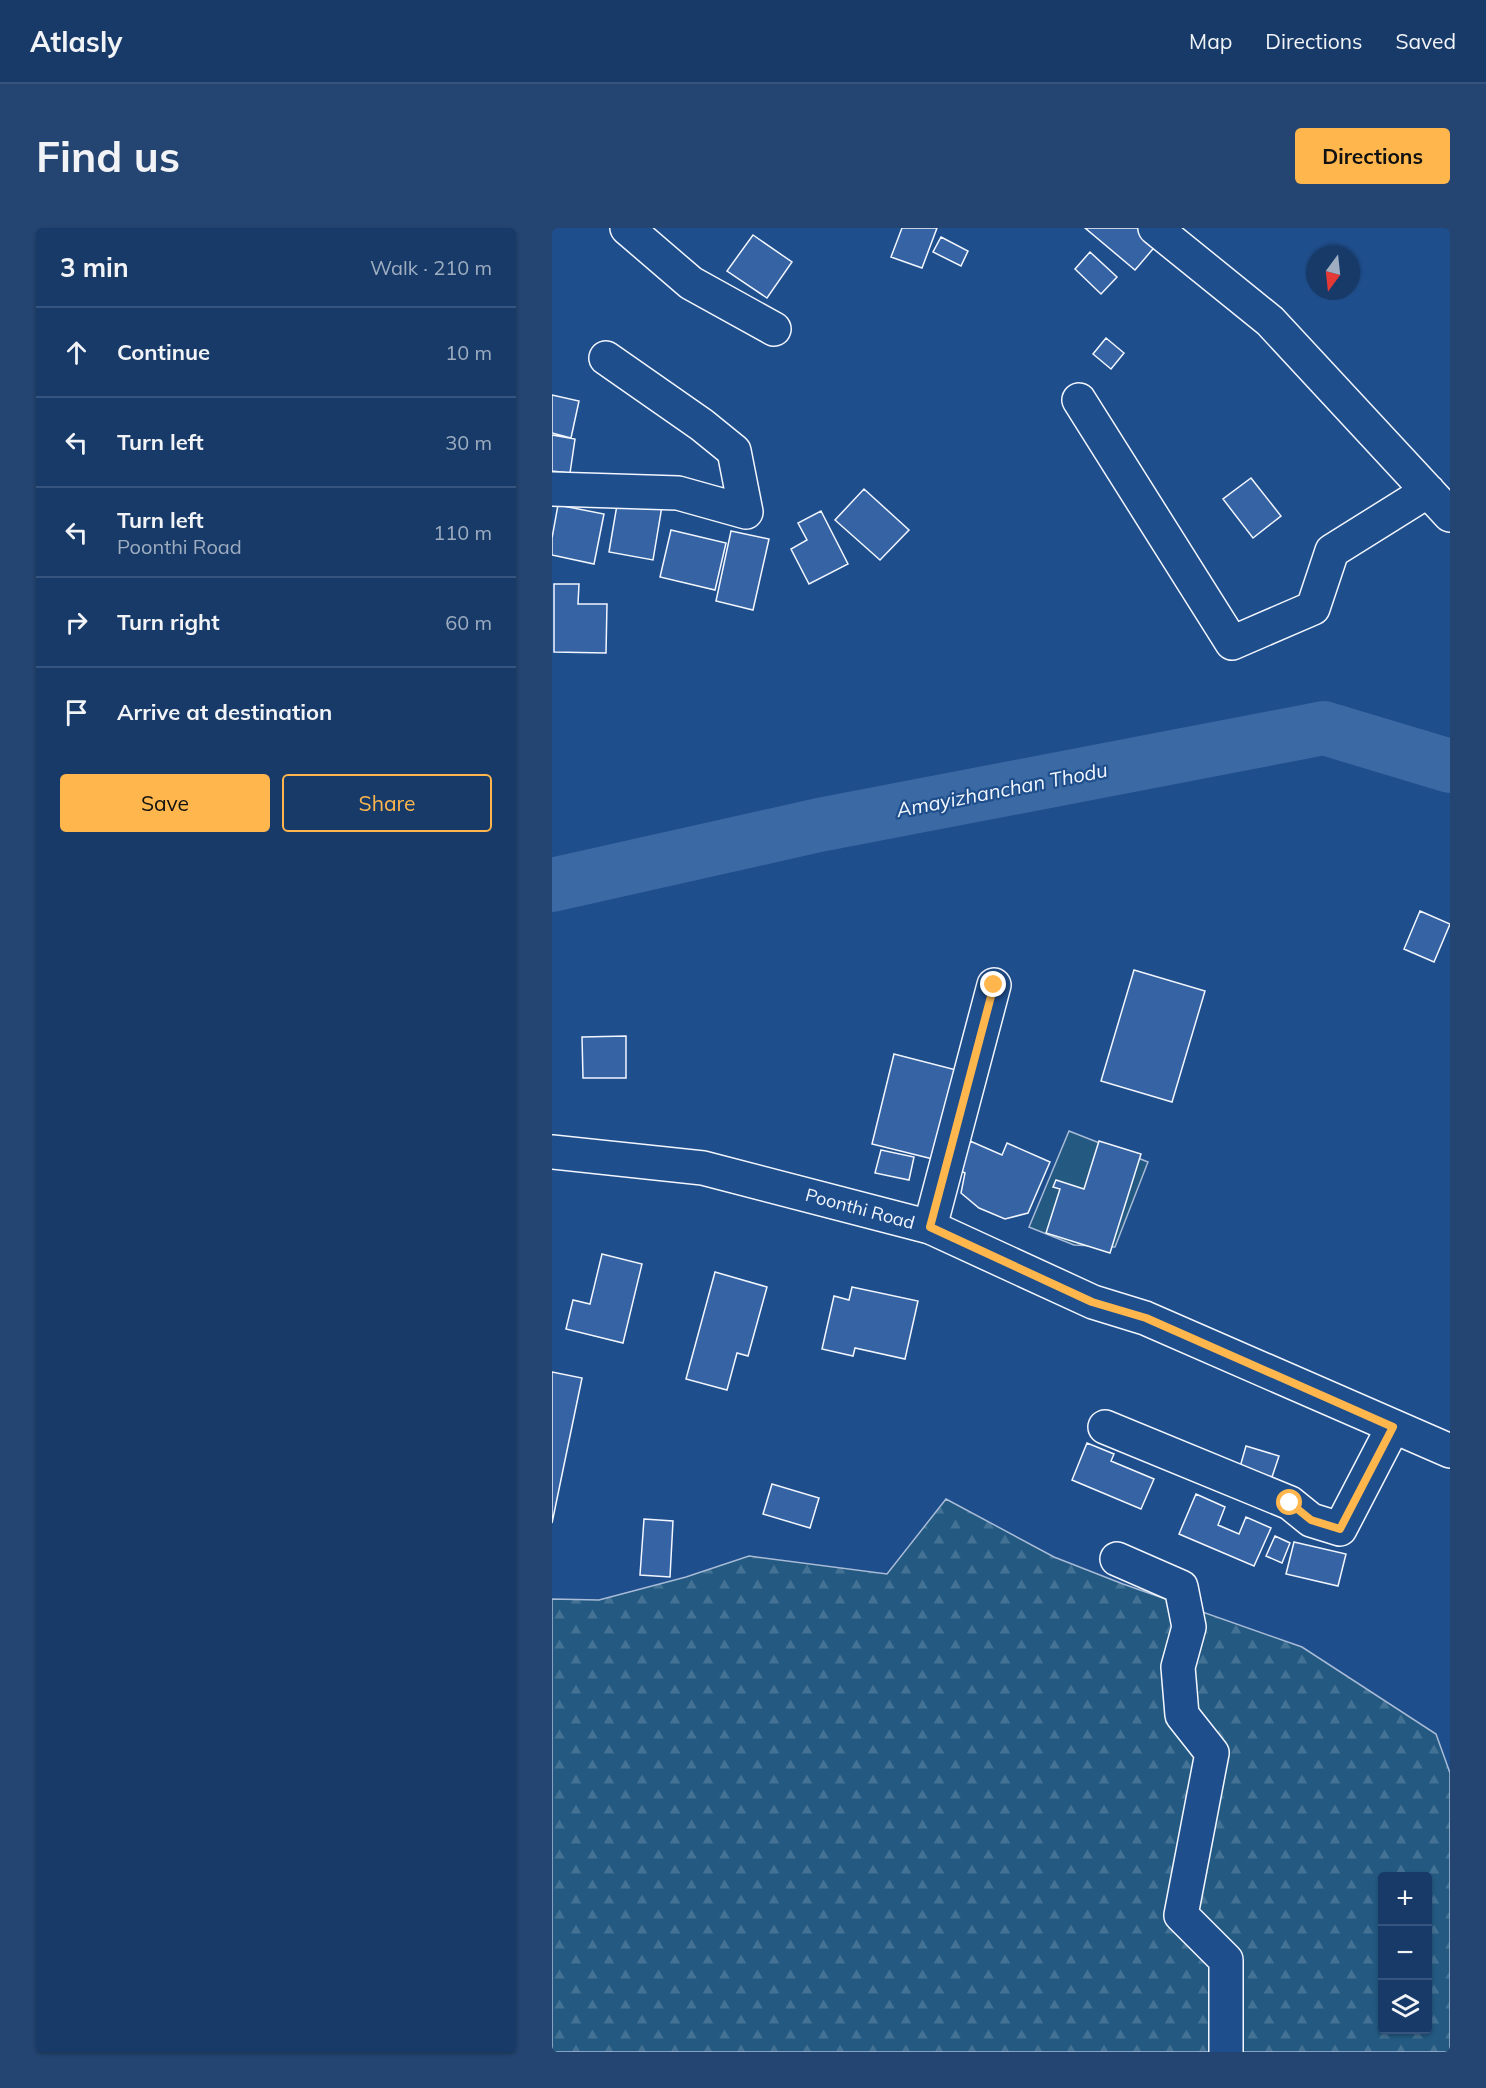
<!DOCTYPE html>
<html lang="en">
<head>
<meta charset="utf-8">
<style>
  :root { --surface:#173a69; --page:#244571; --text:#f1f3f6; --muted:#9eadc0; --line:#36547d; --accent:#ffb74d }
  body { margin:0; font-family:Mulish,sans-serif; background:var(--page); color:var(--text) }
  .controls { position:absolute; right:18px; bottom:18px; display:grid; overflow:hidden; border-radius:6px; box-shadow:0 2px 4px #0004 }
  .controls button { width:54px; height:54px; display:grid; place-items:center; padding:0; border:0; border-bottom:2px solid var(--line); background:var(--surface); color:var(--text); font:30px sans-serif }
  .compass { position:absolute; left:754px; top:18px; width:54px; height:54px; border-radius:50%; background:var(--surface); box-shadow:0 2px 4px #0004; rotate:195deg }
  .stop { position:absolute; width:18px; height:18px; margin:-14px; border:4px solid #ffb74d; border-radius:50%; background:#fff }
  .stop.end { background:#ffb74d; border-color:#fff; box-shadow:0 2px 6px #0008 }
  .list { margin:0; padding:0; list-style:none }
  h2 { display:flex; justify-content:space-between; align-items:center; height:78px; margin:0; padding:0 24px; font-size:26px }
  h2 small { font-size:20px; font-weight:400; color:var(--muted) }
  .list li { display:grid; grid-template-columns:39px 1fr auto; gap:18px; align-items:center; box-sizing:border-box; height:90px; padding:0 24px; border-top:2px solid var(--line) }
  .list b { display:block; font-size:22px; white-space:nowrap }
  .list p { margin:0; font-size:20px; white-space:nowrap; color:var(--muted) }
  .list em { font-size:20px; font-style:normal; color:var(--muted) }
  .actions { display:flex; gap:12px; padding:18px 24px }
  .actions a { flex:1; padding:14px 0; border:2px solid var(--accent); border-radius:6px; text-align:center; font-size:21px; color:var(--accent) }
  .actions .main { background:var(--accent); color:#111 }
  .icon { flex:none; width:33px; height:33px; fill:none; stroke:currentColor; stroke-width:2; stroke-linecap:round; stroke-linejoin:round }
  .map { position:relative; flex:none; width:898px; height:1824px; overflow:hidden; border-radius:6px }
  header { display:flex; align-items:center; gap:36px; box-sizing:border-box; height:84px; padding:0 30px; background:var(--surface); border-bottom:2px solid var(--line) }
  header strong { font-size:28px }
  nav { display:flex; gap:33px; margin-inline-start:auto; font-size:21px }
  .intro { display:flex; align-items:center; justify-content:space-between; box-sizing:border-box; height:144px; padding:0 36px }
  h1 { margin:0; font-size:42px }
  .button { padding:15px 27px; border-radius:6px; background:var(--accent); color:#111; font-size:21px; font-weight:700 }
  main { display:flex; gap:36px; padding:0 36px }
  aside { flex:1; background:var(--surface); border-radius:6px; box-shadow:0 2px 4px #0004 }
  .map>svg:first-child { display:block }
  .green { fill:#245a82; stroke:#a8bbd7; stroke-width:1.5 }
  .forest { fill:url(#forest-firs); stroke:#a8bbd7; stroke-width:1.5; fill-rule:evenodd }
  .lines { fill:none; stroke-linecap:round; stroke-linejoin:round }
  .river { stroke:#3b69a3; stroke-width:54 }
  .building { fill:#3563a3; stroke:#f2f6ff; stroke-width:1.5 }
  .minor-casing { stroke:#f2f6ff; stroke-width:36 }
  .major-casing { stroke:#f2f6ff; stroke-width:36 }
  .minor { stroke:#1f4e8c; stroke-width:33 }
  .major { stroke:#1f4e8c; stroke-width:33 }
  .route { stroke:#ffb74d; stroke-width:8 }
  .labels { text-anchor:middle; stroke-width:4.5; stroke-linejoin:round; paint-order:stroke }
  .street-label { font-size:18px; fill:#f2f6ff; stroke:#1f4e8c }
  .water-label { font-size:20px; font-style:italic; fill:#f2f6ff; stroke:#1f4e8c }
</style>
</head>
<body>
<header>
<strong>Atlasly</strong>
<nav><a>Map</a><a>Directions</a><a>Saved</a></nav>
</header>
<div class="intro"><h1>Find us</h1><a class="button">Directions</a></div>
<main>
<aside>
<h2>3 min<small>Walk · 210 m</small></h2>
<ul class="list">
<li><svg class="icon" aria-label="ahead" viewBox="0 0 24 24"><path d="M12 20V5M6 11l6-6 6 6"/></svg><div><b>Continue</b></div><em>10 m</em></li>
<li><svg class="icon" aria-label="left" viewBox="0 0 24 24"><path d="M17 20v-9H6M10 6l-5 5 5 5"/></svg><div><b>Turn left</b></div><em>30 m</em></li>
<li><svg class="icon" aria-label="left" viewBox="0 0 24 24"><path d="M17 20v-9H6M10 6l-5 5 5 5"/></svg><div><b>Turn left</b><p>Poonthi Road</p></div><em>110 m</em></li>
<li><svg class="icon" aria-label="right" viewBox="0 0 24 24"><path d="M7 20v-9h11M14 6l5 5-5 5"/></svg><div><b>Turn right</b></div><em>60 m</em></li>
<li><svg class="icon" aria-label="arrive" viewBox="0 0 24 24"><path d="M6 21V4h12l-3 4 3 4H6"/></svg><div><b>Arrive at destination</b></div></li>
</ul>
<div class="actions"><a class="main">Save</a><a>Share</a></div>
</aside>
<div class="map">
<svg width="898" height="1824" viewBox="0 0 898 1824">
  <defs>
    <pattern id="forest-firs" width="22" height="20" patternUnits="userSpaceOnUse" patternTransform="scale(1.5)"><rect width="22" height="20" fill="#245a82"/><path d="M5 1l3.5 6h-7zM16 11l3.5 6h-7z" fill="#447295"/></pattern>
  </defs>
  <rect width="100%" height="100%" fill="#1f4e8c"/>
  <!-- green -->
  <path class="green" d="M 517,903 L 596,934 L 563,1019 L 522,1017 L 477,999 Z"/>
  <!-- forest -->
  <path class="forest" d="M 394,1271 L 502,1329 L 571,1356 L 750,1419 L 884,1506 L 898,1545 L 898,1824 L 0,1824 L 0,1371 L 47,1372 L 134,1349 L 197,1328 L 335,1346 ZM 830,1648 L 876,1648 L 876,1802 L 830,1802 Z"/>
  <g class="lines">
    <!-- river -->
    <path class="river" d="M 0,657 L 267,597 L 772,500 L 898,538"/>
  </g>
  <!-- building -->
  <path class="building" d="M 350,0 L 385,0 L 370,40 L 339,29 Z
    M 533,0 L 588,0 L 606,15 L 583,42 Z
    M 201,7 L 240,34 L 215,70 L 175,43 Z
    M 389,9 L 416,23 L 409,38 L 381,24 Z
    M 538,24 L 565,49 L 549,66 L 523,41 Z
    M 554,110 L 572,125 L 559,141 L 541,126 Z
    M 0,167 L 27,173 L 19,210 L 0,205 Z
    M 0,207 L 23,211 L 18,245 L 0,243 Z
    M 699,250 L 729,288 L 701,310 L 671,271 Z
    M 312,261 L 357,302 L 328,332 L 283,292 Z
    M 66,271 L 110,278 L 101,332 L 57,324 Z
    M 6,277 L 52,286 L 42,336 L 0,327 L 0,310 Z
    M 269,283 L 296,336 L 257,356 L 239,321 L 255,312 L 246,295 Z
    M 119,302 L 174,315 L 163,362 L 108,349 Z
    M 179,303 L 217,311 L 201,382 L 164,373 Z
    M 2,356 L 27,356 L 26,376 L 55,376 L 54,425 L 2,424 Z
    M 868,683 L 898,696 L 882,734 L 852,721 Z
    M 582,742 L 653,763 L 620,874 L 549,853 Z
    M 74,808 L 74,850 L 31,850 L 30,809 Z
    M 342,826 L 412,844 L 389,933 L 320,916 Z
    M 418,913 L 450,927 L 455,915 L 498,934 L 476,985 L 453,991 L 427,980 L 409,965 L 413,945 L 405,941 Z
    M 547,913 L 589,926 L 558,1025 L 494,1005 L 508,961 L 501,959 L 504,952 L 532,961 Z
    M 329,922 L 362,929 L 357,952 L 323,945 Z
    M 50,1026 L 90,1036 L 71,1115 L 14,1101 L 21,1072 L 38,1076 Z
    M 163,1044 L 215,1059 L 196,1128 L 185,1125 L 175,1162 L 134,1151 Z
    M 300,1059 L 366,1073 L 353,1131 L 303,1120 L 301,1128 L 270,1121 L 282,1068 L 297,1072 Z
    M 0,1144 L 30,1150 L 0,1295 Z
    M 535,1215 L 562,1226 L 559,1233 L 602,1251 L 589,1281 L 520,1252 Z
    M 694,1218 L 727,1228 L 720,1249 L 688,1239 Z
    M 220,1256 L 267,1270 L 258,1300 L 211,1286 Z
    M 644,1266 L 673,1279 L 666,1297 L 687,1306 L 694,1289 L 719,1300 L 702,1338 L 627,1306 Z
    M 92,1291 L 121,1293 L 118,1349 L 88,1347 Z
    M 723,1308 L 738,1315 L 730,1335 L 714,1328 Z
    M 742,1314 L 794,1326 L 786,1358 L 734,1346 Z"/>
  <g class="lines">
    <defs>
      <path id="minor" d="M 75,0 L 139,55 L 222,101
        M 603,0 L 718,93 L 898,287
        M 527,172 L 680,415 L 761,380 L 780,323 L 876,263
        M 0,261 L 126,265 L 194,284 L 182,223 L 150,197 L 54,130
        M 378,999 L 442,757
        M 553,1199 L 738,1275 L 759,1292 L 788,1301 L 841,1199
        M 565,1331 L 629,1359 L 637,1399 L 626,1439 L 630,1487 L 660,1525 L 629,1687 L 674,1732 L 674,1824"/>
      <path id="major" d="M 0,924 L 151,940 L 378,999 L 541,1074 L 593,1090 L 898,1223"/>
    </defs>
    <!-- minor casing -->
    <use href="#minor" class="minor-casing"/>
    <!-- major casing -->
    <use href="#major" class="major-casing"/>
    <!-- minor -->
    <use href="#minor" class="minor"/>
    <!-- major -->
    <use href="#major" class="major"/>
  </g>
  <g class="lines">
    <!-- route -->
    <path class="route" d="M 442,757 L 378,999 L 540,1074 L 594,1090 L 841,1199 L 788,1301 L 759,1292 L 738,1275"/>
  </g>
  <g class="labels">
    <!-- street labels -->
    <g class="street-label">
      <text transform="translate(308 981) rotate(15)" y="6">Poonthi Road</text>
    </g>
    <!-- water labels -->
    <g class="water-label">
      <text transform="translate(450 562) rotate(-11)" y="7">Amayizhanchan Thodu</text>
    </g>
  </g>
</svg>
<div class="controls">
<button>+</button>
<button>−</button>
<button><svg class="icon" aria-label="layers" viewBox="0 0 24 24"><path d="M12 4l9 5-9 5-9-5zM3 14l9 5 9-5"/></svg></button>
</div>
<svg class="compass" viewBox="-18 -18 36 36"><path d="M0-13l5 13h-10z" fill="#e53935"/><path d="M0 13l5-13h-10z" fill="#9eadc0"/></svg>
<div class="stop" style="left:738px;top:1275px"></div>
<div class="stop end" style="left:442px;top:757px"></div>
</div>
</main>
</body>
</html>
